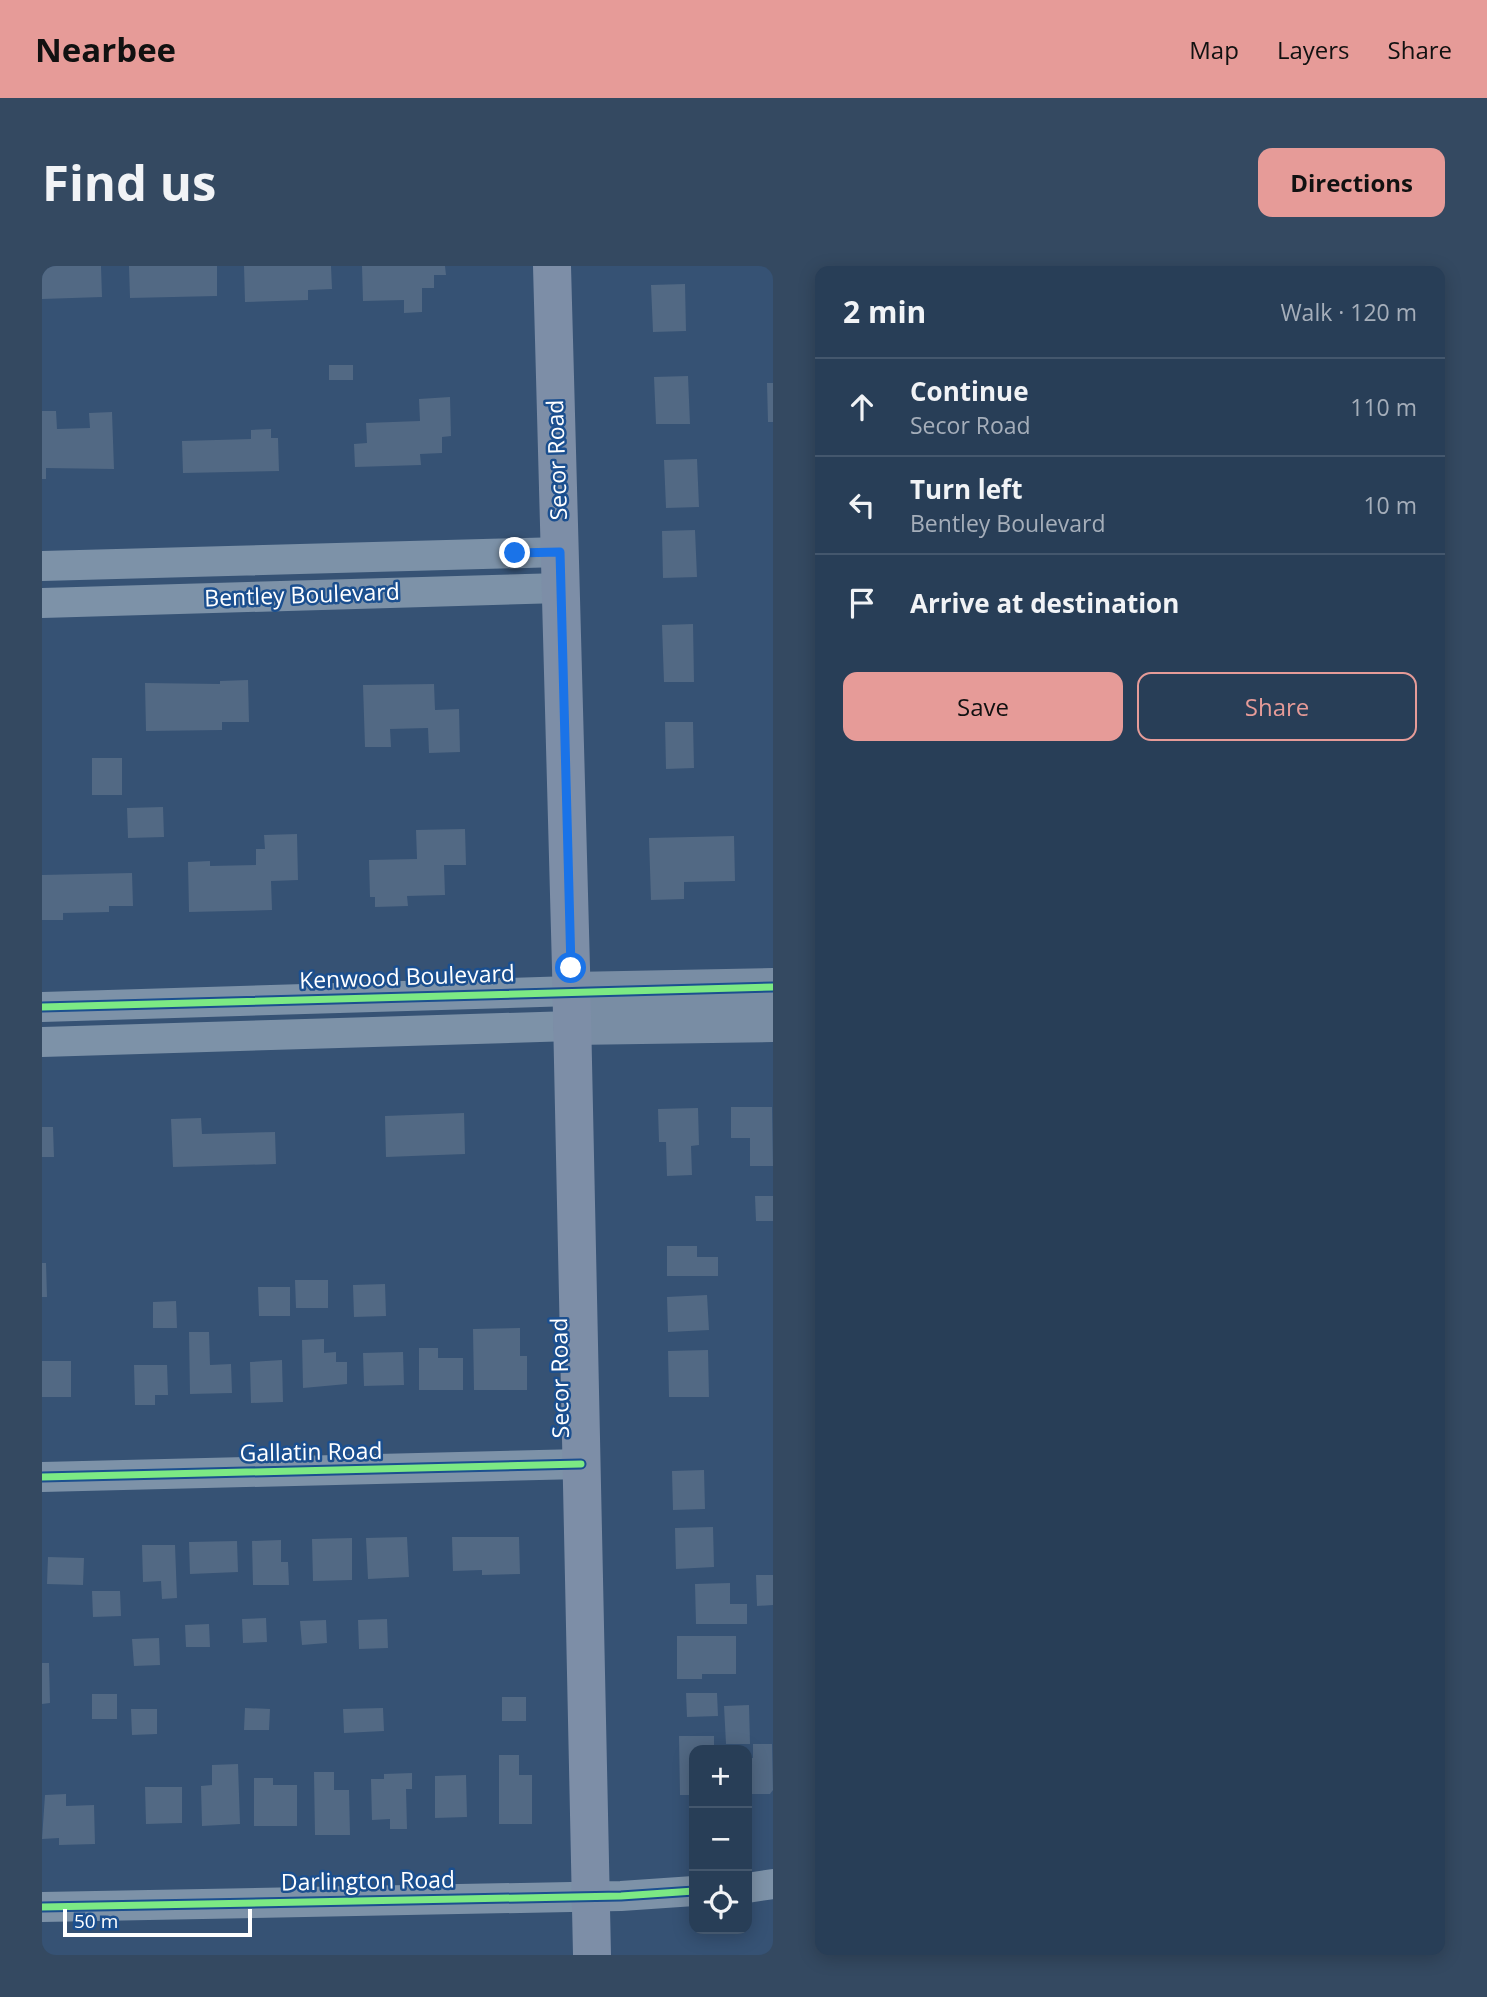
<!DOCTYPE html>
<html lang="en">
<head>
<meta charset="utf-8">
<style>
  :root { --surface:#283e57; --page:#344961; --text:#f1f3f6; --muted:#a5aeba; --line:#44576d; --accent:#e69b98 }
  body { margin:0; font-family:"Open Sans",sans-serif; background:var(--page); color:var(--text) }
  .controls { position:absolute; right:21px; bottom:21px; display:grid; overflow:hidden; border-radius:14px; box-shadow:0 4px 18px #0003 }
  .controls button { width:63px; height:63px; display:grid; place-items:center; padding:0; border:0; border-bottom:2px solid var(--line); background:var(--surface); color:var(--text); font:35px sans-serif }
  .scale { position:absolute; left:21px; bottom:18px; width:189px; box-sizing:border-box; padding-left:7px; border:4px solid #fff; border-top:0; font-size:19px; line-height:24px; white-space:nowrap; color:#fff; -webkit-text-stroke:5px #1b4f8f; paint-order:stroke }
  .stop { position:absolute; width:21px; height:21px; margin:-16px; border:5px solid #1a73e8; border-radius:50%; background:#fff }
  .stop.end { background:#1a73e8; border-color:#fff; box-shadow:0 2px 7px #0008 }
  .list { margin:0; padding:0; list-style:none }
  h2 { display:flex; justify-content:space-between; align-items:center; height:91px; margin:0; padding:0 28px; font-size:30px }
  h2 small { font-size:23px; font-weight:400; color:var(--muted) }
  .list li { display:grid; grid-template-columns:46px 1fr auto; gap:21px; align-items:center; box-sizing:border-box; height:98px; padding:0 28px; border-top:2px solid var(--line) }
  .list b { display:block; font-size:26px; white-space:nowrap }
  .list p { margin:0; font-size:23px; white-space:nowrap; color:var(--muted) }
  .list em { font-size:23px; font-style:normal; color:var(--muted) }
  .actions { display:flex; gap:14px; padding:21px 28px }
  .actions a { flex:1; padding:16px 0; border:2px solid var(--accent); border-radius:14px; text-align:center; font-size:24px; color:var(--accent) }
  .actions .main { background:var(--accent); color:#111 }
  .icon { flex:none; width:38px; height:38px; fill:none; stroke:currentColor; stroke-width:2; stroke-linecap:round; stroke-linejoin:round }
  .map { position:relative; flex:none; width:731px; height:1689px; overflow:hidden; border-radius:14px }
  header { display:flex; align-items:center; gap:42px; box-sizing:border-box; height:98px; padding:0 35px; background:var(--accent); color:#111 }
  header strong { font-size:33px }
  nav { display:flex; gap:38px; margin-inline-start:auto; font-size:24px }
  .intro { display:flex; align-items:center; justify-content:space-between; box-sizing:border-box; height:168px; padding:0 42px }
  h1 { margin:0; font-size:49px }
  .button { padding:18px 32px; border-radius:14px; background:var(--accent); color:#111; font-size:24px; font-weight:700 }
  main { display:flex; gap:42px; padding:0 42px }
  aside { flex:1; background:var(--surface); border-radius:14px; box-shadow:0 4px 18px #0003 }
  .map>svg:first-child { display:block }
  .building { fill:#526984 }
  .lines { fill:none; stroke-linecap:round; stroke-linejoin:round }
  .street { stroke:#7d92a8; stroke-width:30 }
  .secondary { stroke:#798da4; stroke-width:38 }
  .primary { stroke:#7d8ea7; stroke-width:38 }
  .cycleway-casing { stroke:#1b4f8f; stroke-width:11 }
  .cycleway { stroke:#7ce984; stroke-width:7 }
  .route { stroke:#1a73e8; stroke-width:9 }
  .labels { text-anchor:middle; stroke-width:5; stroke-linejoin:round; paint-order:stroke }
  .street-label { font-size:23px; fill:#fff; stroke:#1b4f8f }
</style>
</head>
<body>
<header>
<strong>Nearbee</strong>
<nav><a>Map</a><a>Layers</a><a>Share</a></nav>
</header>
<div class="intro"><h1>Find us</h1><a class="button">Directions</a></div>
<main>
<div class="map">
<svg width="731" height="1689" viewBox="0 0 731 1689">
  <rect width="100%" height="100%" fill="#365274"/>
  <!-- building -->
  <path class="building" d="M 0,0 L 59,0 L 60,31 L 0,33 Z
    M 87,0 L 175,0 L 175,30 L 88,32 Z
    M 202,0 L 289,0 L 290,23 L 266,24 L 266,34 L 203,36 Z
    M 320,0 L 403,0 L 404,9 L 392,9 L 392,22 L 380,22 L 380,46 L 362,47 L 362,34 L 321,35 Z
    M 643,18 L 644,65 L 611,66 L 609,19 Z
    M 287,99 L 311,99 L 311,114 L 287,114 Z
    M 646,110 L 648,158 L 614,158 L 612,111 Z
    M 725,117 L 731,117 L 731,156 L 726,156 Z
    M 408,131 L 409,170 L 400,171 L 400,187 L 378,188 L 379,199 L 313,201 L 312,178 L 325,177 L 324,157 L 378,155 L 377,133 Z
    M 0,145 L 14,145 L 15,163 L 48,162 L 47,147 L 70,146 L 72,203 L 4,202 L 4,213 L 0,213 Z
    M 229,163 L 229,172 L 236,172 L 237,205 L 141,207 L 140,175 L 209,173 L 209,164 Z
    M 655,193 L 657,241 L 624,242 L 622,194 Z
    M 653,264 L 655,311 L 621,312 L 620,265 Z
    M 651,358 L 652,416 L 622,416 L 620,359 Z
    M 206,414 L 207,456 L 180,456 L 180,464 L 104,465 L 103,417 L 178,418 L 178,415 Z
    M 392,418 L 393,444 L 417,443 L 418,486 L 387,487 L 386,462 L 348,463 L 349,481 L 323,481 L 321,419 Z
    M 623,456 L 651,456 L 652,502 L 624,503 Z
    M 50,492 L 80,492 L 80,529 L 50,529 Z
    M 121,541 L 122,571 L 86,572 L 85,542 Z
    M 423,563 L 424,599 L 402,599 L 403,629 L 365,630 L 366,640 L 333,641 L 333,631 L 328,631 L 327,594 L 375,593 L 374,564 Z
    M 255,568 L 256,614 L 229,615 L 230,644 L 147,646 L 146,596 L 168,595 L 168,600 L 214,599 L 214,583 L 223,583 L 222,569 Z
    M 692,570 L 693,615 L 642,616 L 642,633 L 609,634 L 607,572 Z
    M 90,607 L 91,640 L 67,640 L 67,646 L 21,647 L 21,654 L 0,654 L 0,609 Z
    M 689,841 L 730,841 L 731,900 L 708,900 L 708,872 L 689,872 Z
    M 656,842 L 657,879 L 649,880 L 650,909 L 625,910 L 624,876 L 617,876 L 616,843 Z
    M 422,847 L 423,888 L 344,891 L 343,850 Z
    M 159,852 L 160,868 L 233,866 L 234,898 L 131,901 L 129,853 Z
    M 0,861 L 11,861 L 12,891 L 0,891 Z
    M 713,930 L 731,930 L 731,955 L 714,955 Z
    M 625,980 L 655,980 L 655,991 L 676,991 L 676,1010 L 625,1010 Z
    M 0,997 L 4,997 L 5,1031 L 0,1031 Z
    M 253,1014 L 286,1014 L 286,1042 L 254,1042 Z
    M 343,1018 L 344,1050 L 312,1051 L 311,1019 Z
    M 216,1021 L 248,1021 L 248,1050 L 217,1050 Z
    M 665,1029 L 667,1064 L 626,1066 L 625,1031 Z
    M 134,1035 L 135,1062 L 111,1062 L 111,1036 Z
    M 478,1062 L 478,1090 L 485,1090 L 485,1124 L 432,1124 L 431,1063 Z
    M 147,1066 L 167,1066 L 168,1099 L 189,1098 L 190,1127 L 148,1128 Z
    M 282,1073 L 282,1087 L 294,1086 L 294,1096 L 305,1096 L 305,1118 L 261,1122 L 260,1074 Z
    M 377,1082 L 396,1082 L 396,1092 L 421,1092 L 421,1124 L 377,1124 Z
    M 666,1084 L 667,1131 L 627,1131 L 626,1085 Z
    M 361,1086 L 362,1119 L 322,1120 L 321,1087 Z
    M 240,1094 L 241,1136 L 209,1137 L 208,1096 Z
    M 0,1095 L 29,1095 L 29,1131 L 0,1131 Z
    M 92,1099 L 125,1099 L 126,1129 L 113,1129 L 113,1139 L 93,1139 Z
    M 662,1204 L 663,1243 L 631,1244 L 630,1205 Z
    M 671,1261 L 672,1301 L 634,1303 L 633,1262 Z
    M 365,1271 L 367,1311 L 326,1313 L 324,1272 Z
    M 410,1271 L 477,1271 L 478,1308 L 440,1309 L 440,1304 L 411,1305 Z
    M 310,1272 L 310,1314 L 271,1315 L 270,1273 Z
    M 239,1274 L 239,1296 L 246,1296 L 247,1319 L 211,1319 L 210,1275 Z
    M 195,1275 L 196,1306 L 148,1308 L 147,1276 Z
    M 100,1279 L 133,1279 L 135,1332 L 120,1333 L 119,1315 L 101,1316 Z
    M 6,1291 L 42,1292 L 41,1319 L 5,1318 Z
    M 714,1309 L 731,1309 L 731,1339 L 715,1340 Z
    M 688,1317 L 688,1338 L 705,1338 L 705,1358 L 654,1358 L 653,1318 Z
    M 50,1325 L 78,1325 L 79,1350 L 51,1351 Z
    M 224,1352 L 225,1376 L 201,1377 L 200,1353 Z
    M 345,1353 L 346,1382 L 317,1383 L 316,1354 Z
    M 284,1354 L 285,1377 L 260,1379 L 258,1355 Z
    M 167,1358 L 168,1381 L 144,1381 L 143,1359 Z
    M 635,1370 L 694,1370 L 694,1408 L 660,1408 L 660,1413 L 635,1413 Z
    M 117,1372 L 118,1399 L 92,1400 L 90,1373 Z
    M 0,1397 L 7,1397 L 8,1437 L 0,1438 Z
    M 644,1427 L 675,1427 L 676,1450 L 645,1451 Z
    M 50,1428 L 75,1428 L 75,1453 L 50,1453 Z
    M 460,1431 L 484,1431 L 484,1455 L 460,1455 Z
    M 707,1439 L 708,1478 L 684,1478 L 682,1440 Z
    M 203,1442 L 228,1443 L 227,1464 L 202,1464 Z
    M 341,1442 L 342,1465 L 302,1467 L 301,1443 Z
    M 89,1443 L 115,1443 L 115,1468 L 90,1469 Z
    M 637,1470 L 672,1470 L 672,1484 L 652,1484 L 652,1529 L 638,1529 Z
    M 711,1478 L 730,1478 L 731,1524 L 728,1528 L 705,1528 L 705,1492 L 711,1492 Z
    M 457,1489 L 477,1489 L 477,1509 L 490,1509 L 490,1558 L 457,1558 Z
    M 196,1498 L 198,1558 L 160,1560 L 159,1520 L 170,1519 L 170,1499 Z
    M 272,1506 L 292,1506 L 292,1524 L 307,1524 L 308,1569 L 273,1569 Z
    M 370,1507 L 370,1523 L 364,1523 L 365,1563 L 348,1563 L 348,1553 L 330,1554 L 329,1513 L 342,1513 L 342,1508 Z
    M 424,1509 L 425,1551 L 393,1552 L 393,1510 Z
    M 212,1512 L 231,1512 L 231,1519 L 255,1519 L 255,1560 L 212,1560 Z
    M 103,1521 L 140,1521 L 140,1557 L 104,1558 Z
    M 24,1528 L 24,1540 L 52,1539 L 53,1578 L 17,1579 L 17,1572 L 0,1573 L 3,1529 Z"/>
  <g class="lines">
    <!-- street -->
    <path class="street" d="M 0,300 L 518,286
      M 0,337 L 519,322
      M 0,741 L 530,725
      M 0,776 L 530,760
      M 0,1211 L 539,1198
      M 705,1622 L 731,1618
      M 0,1641 L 579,1630 L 652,1625"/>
    <!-- secondary -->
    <path class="secondary" d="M 530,725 L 731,721
      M 530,760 L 731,757"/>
    <!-- primary -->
    <path class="primary" d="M 510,0 L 529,702 L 550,1689"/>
    <defs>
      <path id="cycleway" d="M 0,741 L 731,721
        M 0,1211 L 539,1198
        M 0,1641 L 579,1630 L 652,1625"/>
    </defs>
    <!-- cycleway casing -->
    <use href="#cycleway" class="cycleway-casing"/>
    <!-- cycleway -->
    <use href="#cycleway" class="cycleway"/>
  </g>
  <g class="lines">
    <!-- route -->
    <path class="route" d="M 473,287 L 518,286 L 529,702"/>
  </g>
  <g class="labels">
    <!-- street labels -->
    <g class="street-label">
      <text transform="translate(515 194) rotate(-92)" y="8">Secor Road</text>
      <text transform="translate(260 329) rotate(-2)" y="8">Bentley Boulevard</text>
      <text transform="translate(365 711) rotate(-2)" y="8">Kenwood Boulevard</text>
      <text transform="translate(518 1112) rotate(-91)" y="8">Secor Road</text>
      <text transform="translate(269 1186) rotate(-1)" y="8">Gallatin Road</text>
      <text transform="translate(326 1615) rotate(-1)" y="8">Darlington Road</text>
    </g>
  </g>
</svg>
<div class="controls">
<button>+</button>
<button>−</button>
<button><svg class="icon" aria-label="locate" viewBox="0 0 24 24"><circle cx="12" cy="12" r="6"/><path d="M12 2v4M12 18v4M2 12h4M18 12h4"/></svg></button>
</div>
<div class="scale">50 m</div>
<div class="stop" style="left:529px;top:702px"></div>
<div class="stop end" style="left:473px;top:287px"></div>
</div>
<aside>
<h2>2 min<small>Walk · 120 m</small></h2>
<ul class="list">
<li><svg class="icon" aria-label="ahead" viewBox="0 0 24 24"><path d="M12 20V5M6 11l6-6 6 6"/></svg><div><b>Continue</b><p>Secor Road</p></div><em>110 m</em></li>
<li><svg class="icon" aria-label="left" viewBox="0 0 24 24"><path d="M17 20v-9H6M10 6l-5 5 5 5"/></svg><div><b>Turn left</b><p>Bentley Boulevard</p></div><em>10 m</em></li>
<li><svg class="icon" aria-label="arrive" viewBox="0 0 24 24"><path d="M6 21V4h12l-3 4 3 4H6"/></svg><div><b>Arrive at destination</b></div></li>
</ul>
<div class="actions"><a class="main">Save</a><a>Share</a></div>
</aside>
</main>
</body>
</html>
